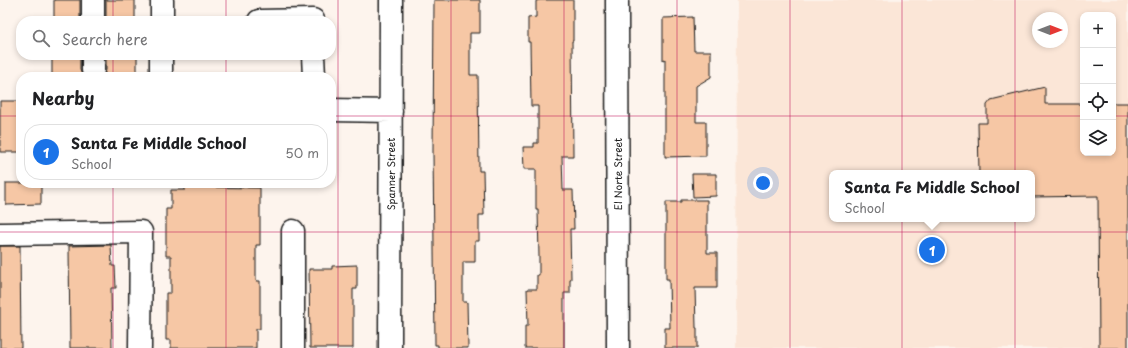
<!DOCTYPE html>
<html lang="en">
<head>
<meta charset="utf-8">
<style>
  :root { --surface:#fff; --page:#f6f6f6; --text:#202124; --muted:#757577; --line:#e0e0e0; --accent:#1a73e8 }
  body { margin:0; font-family:"Playpen Sans",sans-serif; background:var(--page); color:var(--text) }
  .controls { position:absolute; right:12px; top:12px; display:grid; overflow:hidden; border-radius:8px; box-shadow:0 2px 6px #0003 }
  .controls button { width:36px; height:36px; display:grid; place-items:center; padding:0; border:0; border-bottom:1px solid var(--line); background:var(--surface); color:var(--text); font:20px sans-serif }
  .compass { position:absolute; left:1032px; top:12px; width:36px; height:36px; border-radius:50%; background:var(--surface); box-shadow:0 2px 6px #0003; rotate:90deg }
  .you { position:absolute; left:763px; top:183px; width:14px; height:14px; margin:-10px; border:3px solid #fff; border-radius:50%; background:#1a73e8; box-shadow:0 0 0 6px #1a73e833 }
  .badge { display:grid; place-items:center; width:26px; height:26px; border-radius:50%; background:var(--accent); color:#fff; font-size:13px; font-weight:700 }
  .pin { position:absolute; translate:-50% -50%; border:2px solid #fff; box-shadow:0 1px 4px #0006 }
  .popup { position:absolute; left:829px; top:170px; width:206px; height:52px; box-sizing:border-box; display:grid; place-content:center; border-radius:8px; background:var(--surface); filter:drop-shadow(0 1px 3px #0005); font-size:13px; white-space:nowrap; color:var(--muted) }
  .popup b { font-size:15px; color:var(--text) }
  .popup::after { content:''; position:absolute; left:50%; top:100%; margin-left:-8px; border:8px solid transparent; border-top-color:var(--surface) }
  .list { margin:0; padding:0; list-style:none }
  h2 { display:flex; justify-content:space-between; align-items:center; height:52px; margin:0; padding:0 16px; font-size:17px }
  h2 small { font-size:13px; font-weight:400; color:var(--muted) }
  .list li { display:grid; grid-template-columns:26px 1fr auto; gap:12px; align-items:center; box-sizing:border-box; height:56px; margin:0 8px 8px; padding:0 8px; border:1px solid var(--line); border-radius:16px }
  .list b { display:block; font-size:15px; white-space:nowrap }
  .list p { margin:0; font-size:13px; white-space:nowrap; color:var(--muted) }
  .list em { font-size:13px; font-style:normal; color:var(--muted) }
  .icon { flex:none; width:22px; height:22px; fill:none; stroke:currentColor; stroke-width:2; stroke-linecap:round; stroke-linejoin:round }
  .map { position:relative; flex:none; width:1128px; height:348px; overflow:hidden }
  .search { position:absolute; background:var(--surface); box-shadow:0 2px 6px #0003; left:16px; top:16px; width:320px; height:44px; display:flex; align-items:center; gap:10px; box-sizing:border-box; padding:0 14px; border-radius:16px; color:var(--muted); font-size:15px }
  .panel { position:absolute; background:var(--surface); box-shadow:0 2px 6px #0003; left:16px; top:72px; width:320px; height:116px; border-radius:16px }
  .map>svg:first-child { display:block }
  .built { fill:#fbe6d7; fill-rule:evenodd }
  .building { fill:#f6c7a5; stroke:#1c1c1c }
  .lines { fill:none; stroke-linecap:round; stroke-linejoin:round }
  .minor-casing { stroke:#1c1c1c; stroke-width:25 }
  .minor { stroke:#fff; stroke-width:22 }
  .grid { fill:none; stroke:#c2185b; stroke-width:1; stroke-opacity:0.55 }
  .labels { text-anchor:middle; stroke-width:3.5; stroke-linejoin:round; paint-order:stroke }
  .street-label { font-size:10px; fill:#1c1c1c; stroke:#fff }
</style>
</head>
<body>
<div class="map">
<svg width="1128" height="348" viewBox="0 0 1128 348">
  <rect width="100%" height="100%" fill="#fdf4ed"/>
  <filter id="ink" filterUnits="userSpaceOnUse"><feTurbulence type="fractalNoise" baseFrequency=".025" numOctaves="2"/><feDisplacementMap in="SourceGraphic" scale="8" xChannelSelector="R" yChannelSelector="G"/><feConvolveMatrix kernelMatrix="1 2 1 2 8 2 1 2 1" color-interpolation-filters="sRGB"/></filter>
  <g filter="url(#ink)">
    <!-- built -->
    <path class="built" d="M 737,0 L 1128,0 L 1128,348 L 736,348 ZM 1083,15 L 1113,15 L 1113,153 L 1083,153 ZM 1038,18 L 1062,18 L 1062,42 L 1038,42 ZM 832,173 L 1032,173 L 1032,219 L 832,219 Z"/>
    <!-- building -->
    <path class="building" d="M 54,0 L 80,0 L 80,21 L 54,21 Z
      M 106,0 L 135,0 L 135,21 L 106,21 Z
      M 434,0 L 480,0 L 480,33 L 470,33 L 470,75 L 478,75 L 479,171 L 483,171 L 484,215 L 479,215 L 479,241 L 475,241 L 475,262 L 463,262 L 463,302 L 467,302 L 468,348 L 438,348 L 438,345 L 435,345 L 433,151 Z
      M 540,0 L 573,0 L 573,41 L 572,41 L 573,156 L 562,156 L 563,190 L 573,190 L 574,229 L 570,229 L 571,279 L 570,279 L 570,293 L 564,293 L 564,348 L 525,348 L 525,326 L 528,326 L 527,289 L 537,289 L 537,275 L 539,275 L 539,257 L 538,210 L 536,210 L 536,169 L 524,169 L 523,147 L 534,147 L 534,143 L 538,143 L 538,106 L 531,106 L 530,42 L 528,42 L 528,18 L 536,17 L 536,1 Z
      M 693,17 L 694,51 L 711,51 L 711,77 L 696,86 L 696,122 L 706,122 L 706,156 L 665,157 L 665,59 L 663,60 L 663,18 Z
      M 54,55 L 80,55 L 80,70 L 83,77 L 52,77 L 52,56 Z
      M 106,55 L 137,56 L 137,77 L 103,77 L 106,70 Z
      M 1045,87 L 1045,104 L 1083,104 L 1083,153 L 1113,153 L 1113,103 L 1128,103 L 1128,348 L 1099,348 L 1098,196 L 1032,197 L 1032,173 L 979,173 L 978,123 L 987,123 L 987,105 L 991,100 L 995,99 Z
      M 0,101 L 21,101 L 21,152 L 0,152 Z
      M 692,174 L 716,174 L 716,196 L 693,197 Z
      M 6,183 L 41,183 L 41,204 L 6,205 Z
      M 185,187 L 260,188 L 260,245 L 256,245 L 256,281 L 260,281 L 260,329 L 256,329 L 256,348 L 171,348 L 171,340 L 166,340 L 166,293 L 171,293 L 171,256 L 166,256 L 166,209 L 171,209 L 171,190 L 185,190 Z
      M 681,200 L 707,200 L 707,253 L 717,253 L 717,288 L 695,288 L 696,328 L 697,328 L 697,348 L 665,348 L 665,328 L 670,328 L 669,279 L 666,279 L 666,202 L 681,202 Z
      M 111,245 L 112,266 L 115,266 L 116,288 L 111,288 L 112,348 L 70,348 L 69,246 Z
      M 0,246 L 20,246 L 21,348 L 0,348 Z
      M 357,265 L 357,289 L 353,289 L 353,348 L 310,348 L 309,269 L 332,269 L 332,266 Z"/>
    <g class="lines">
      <defs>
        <path id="minor" d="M 93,0 L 93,21
          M 617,0 L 618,348
          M 162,21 L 162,0
          M 259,21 L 313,20 L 313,21
          M 93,55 L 93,70
          M 313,55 L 314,77
          M 161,77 L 161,55
          M 331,110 L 391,111
          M 293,231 L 293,348
          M 0,234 L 141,232 L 140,348
          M 390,348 L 391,0"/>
      </defs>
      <!-- minor casing -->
      <use href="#minor" class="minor-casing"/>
      <!-- minor -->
      <use href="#minor" class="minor"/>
    </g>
  </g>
  <!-- grid -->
  <path class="grid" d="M 113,0 L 113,21M 226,0 L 226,21M 338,0 L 338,348M 451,0 L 451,348M 564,0 L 564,348M 677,0 L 677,348M 790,0 L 790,348M 902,0 L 902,348M 1015,0 L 1015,348M 113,55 L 113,77M 226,55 L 226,77M 0,116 L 21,116M 331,116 L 1083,116M 1113,116 L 1128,116M 113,183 L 113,348M 226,183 L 226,348M 0,232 L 1128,232"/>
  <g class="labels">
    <!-- street labels -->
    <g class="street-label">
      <text transform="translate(391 174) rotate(-90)" y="4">Spanner Street</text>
      <text transform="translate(618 174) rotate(-90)" y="4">El Norte Street</text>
    </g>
  </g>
</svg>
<div class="controls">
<button>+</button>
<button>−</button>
<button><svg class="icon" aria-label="locate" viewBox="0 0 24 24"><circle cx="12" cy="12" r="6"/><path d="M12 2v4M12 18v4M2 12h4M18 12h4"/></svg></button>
<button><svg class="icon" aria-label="layers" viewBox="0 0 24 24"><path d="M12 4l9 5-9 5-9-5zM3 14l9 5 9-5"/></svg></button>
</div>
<svg class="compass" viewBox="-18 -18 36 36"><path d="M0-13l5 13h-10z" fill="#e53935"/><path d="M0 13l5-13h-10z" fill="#757577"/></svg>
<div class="you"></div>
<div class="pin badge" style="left:932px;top:250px">1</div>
<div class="popup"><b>Santa Fe Middle School</b>School</div>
<div class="search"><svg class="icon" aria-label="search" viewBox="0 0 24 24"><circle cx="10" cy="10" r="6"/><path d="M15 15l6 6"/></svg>Search here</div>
<section class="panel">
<h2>Nearby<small></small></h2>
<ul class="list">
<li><span class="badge">1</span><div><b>Santa Fe Middle School</b><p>School</p></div><em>50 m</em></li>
</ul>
</section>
</div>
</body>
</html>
